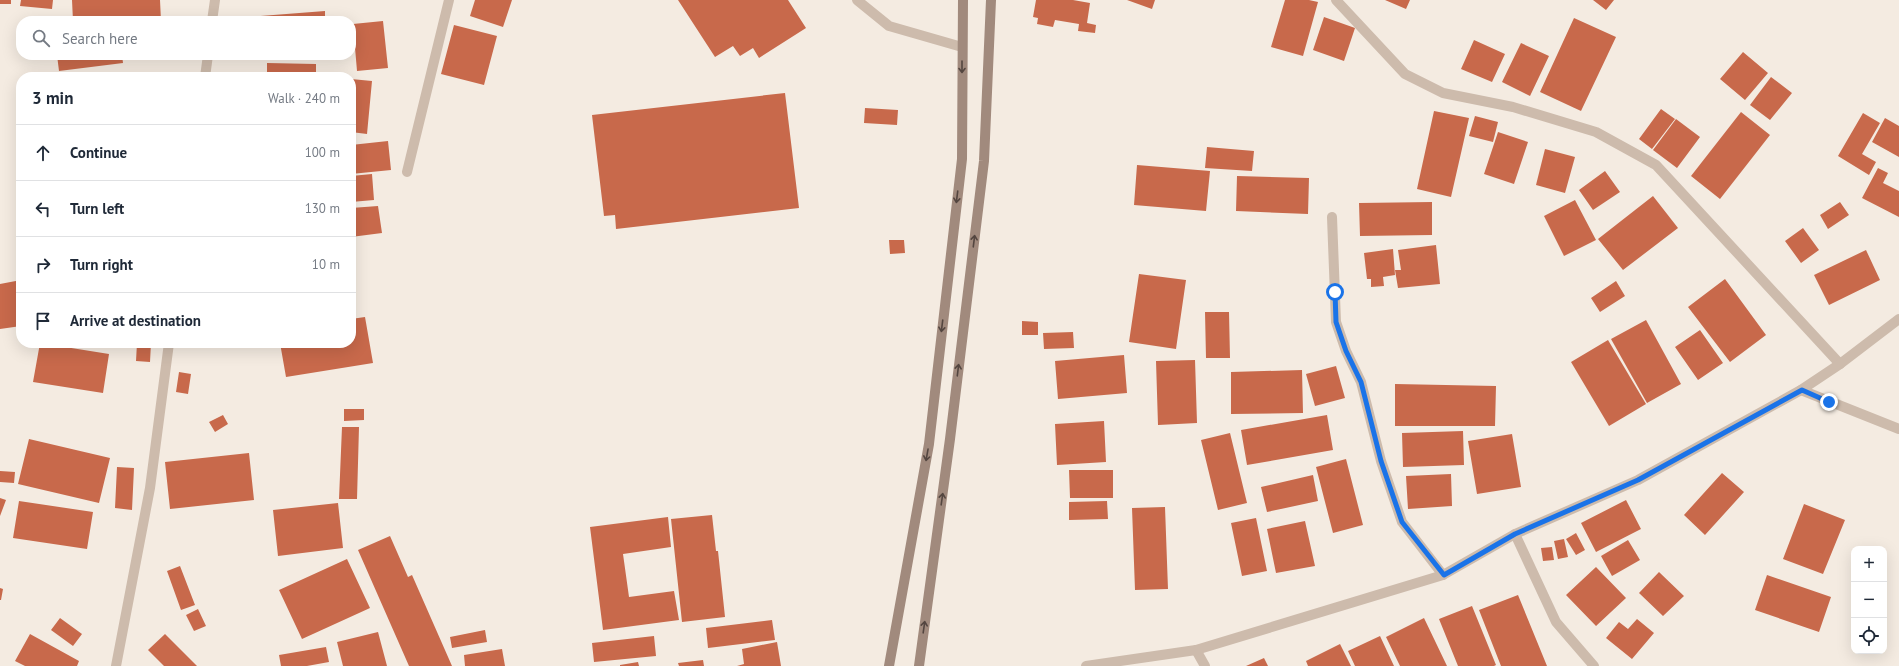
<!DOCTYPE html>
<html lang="en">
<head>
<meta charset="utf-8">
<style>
  :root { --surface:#fff; --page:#f6f6f7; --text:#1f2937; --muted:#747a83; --line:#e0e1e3 }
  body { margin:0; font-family:"PT Sans",sans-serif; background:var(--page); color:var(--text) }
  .controls { position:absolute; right:12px; bottom:12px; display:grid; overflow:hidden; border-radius:8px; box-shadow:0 4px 16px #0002 }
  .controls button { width:36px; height:36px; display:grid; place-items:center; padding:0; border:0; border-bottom:1px solid var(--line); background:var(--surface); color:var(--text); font:20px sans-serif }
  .stop { position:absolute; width:12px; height:12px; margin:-9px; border:3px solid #1a73e8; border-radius:50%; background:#fff }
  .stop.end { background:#1a73e8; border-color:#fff; box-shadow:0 1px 4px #0008 }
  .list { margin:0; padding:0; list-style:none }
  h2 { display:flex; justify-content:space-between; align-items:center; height:52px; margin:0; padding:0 16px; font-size:17px }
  h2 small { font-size:13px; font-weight:400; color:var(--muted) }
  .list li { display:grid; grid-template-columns:26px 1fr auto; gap:12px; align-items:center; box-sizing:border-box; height:56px; padding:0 16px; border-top:1px solid var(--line) }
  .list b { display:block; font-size:15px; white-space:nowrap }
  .list em { font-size:13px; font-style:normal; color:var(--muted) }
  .icon { flex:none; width:22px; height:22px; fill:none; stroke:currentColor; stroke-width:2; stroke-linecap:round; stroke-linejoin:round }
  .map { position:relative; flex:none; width:1899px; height:666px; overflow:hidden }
  .search { position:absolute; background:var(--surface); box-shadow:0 4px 16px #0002; left:16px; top:16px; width:340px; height:44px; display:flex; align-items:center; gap:10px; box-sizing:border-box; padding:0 14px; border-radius:16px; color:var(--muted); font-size:15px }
  .panel { position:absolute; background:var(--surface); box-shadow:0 4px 16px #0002; left:16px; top:72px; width:340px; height:276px; border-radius:16px }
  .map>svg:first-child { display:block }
  .building { fill:#c8694b }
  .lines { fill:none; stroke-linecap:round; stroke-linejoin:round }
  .minor { stroke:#cdbbac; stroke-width:10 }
  .tertiary { stroke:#cdbbac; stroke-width:10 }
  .secondary { stroke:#a18a7d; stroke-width:10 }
  .oneway { stroke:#544640 }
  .route { stroke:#1a73e8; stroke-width:5 }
</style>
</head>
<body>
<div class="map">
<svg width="1899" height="666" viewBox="0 0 1899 666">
  <rect width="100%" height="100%" fill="#f4ebe1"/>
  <!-- building -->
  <path class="building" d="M 0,0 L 11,0 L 11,4 L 0,4 Z
    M 21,0 L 53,0 L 52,9 L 20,6 Z
    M 72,0 L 160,0 L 161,21 L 73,21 Z
    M 475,0 L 512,0 L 503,27 L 470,16 Z
    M 678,0 L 788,0 L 806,28 L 759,58 L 753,48 L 740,56 L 733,46 L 715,57 Z
    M 1036,0 L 1073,0 L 1090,3 L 1087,23 L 1096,25 L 1095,33 L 1078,31 L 1079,24 L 1055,20 L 1053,27 L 1037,24 L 1038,18 L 1033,17 Z
    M 1127,0 L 1155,0 L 1152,9 Z
    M 1285,0 L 1309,0 L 1318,2 L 1303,56 L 1271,47 Z
    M 1385,0 L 1410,0 L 1406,9 Z
    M 1593,0 L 1614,0 L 1606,10 Z
    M 325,11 L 325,21 L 236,21 L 236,18 Z
    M 1324,17 L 1355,28 L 1344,61 L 1313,50 Z
    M 1574,18 L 1616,37 L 1581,111 L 1540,92 Z
    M 383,21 L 388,68 L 357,71 L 353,24 Z
    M 454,25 L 497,36 L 484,85 L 441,74 Z
    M 1474,40 L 1505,54 L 1492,82 L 1461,69 Z
    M 1521,43 L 1549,56 L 1530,96 L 1502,82 Z
    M 1743,52 L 1768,73 L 1745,100 L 1720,79 Z
    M 57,55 L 122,55 L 123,63 L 59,71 Z
    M 267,63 L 316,64 L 316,77 L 267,77 Z
    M 1771,77 L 1792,93 L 1770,120 L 1750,105 Z
    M 351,79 L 372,81 L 367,134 L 351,132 Z
    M 785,93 L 799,208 L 616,229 L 615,215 L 604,216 L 592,115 Z
    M 865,108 L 898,110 L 897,125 L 864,123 Z
    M 1661,109 L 1675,119 L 1652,149 L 1639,139 Z
    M 1434,111 L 1469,118 L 1451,197 L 1417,189 Z
    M 1741,112 L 1770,135 L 1720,199 L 1691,176 Z
    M 1863,113 L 1880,123 L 1862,154 L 1876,162 L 1869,175 L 1838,156 Z
    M 1475,116 L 1498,122 L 1493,142 L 1469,136 Z
    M 1885,118 L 1899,126 L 1899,157 L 1872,142 Z
    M 1676,119 L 1700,137 L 1677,168 L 1653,150 Z
    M 1498,132 L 1528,142 L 1514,184 L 1484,174 Z
    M 388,141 L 391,170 L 351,174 L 351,145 Z
    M 1207,147 L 1254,151 L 1252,171 L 1205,168 Z
    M 1545,149 L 1575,157 L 1565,193 L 1536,185 Z
    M 1137,165 L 1210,171 L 1206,211 L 1134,205 Z
    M 1878,168 L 1888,173 L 1883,183 L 1899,191 L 1899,217 L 1862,198 Z
    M 1605,171 L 1620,192 L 1593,210 L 1579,190 Z
    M 372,174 L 374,200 L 351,202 L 351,176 Z
    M 1237,176 L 1309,178 L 1308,214 L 1236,211 Z
    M 1653,196 L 1678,228 L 1623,270 L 1598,239 Z
    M 1575,200 L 1596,240 L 1564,256 L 1544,216 Z
    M 1432,202 L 1432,235 L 1360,236 L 1359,203 Z
    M 1840,202 L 1849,215 L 1828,229 L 1820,215 Z
    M 378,206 L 382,233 L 351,237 L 351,208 Z
    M 1803,228 L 1819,250 L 1801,263 L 1785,241 Z
    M 889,240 L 904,240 L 905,253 L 890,254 Z
    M 1436,245 L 1440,284 L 1398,288 L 1395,270 L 1401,270 L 1398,250 Z
    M 1393,249 L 1395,275 L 1383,277 L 1384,286 L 1371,287 L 1371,279 L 1367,279 L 1364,253 Z
    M 1866,250 L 1880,280 L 1829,305 L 1814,275 Z
    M 1139,274 L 1186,280 L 1176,349 L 1129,342 Z
    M 1725,279 L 1766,335 L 1730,362 L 1688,307 Z
    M 21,280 L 21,326 L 0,329 L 0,284 Z
    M 1616,281 L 1625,296 L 1600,312 L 1591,298 Z
    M 1205,312 L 1229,312 L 1230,358 L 1206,358 Z
    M 365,317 L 373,363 L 286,377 L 280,343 L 351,343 L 351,319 Z
    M 1646,320 L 1681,384 L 1647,403 L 1611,339 Z
    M 1022,321 L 1038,322 L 1038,335 L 1022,335 Z
    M 1700,330 L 1723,363 L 1698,380 L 1675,347 Z
    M 1073,332 L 1074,348 L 1044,349 L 1043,333 Z
    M 1608,340 L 1646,404 L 1609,426 L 1571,362 Z
    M 40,343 L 109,354 L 103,393 L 33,382 Z
    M 98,343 L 134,343 L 133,348 Z
    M 137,343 L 151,343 L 150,362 L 136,361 Z
    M 1124,355 L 1127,393 L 1058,399 L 1055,361 Z
    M 1195,360 L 1197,423 L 1158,425 L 1156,361 Z
    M 1336,366 L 1345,398 L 1315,406 L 1306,374 Z
    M 1302,370 L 1303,413 L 1231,414 L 1231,372 Z
    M 179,372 L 191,374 L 188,394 L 176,392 Z
    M 1395,384 L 1496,386 L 1495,426 L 1395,426 Z
    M 344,409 L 364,409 L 364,420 L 344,421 Z
    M 223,415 L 228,424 L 215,432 L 209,422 Z
    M 1327,415 L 1333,450 L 1247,465 L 1241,430 Z
    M 1104,421 L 1106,462 L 1057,465 L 1055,424 Z
    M 342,427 L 359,427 L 357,499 L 339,499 Z
    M 1463,431 L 1464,465 L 1403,467 L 1402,433 Z
    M 1230,433 L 1247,503 L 1218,510 L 1201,440 Z
    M 1512,434 L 1521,487 L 1477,494 L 1468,441 Z
    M 29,439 L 110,458 L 99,503 L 18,484 Z
    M 249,453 L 254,500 L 170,509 L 165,462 Z
    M 1346,459 L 1363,525 L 1333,533 L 1316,467 Z
    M 117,467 L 134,468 L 132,510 L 115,508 Z
    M 1069,470 L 1113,470 L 1113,498 L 1070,498 Z
    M 0,471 L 15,472 L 14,483 L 0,482 Z
    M 1722,473 L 1744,492 L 1705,535 L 1684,515 Z
    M 1451,474 L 1452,506 L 1408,509 L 1406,476 Z
    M 1313,475 L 1318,501 L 1267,512 L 1261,487 Z
    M 0,498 L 6,500 L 0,516 Z
    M 1626,500 L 1641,529 L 1596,552 L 1581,523 Z
    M 19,501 L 93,512 L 87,549 L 13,538 Z
    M 1107,501 L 1108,519 L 1069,520 L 1069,502 Z
    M 338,503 L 343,548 L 278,556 L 273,510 Z
    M 1804,504 L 1845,520 L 1823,574 L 1783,559 Z
    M 1165,507 L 1168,589 L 1135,590 L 1132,508 Z
    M 712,515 L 716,551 L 718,551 L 725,617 L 682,622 L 671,519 Z
    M 668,517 L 671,547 L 623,554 L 629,597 L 674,591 L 679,620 L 603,630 L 590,527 Z
    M 1256,518 L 1267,571 L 1242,576 L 1231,523 Z
    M 1305,521 L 1315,566 L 1276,573 L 1267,529 Z
    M 1576,533 L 1585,550 L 1576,555 L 1566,539 Z
    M 390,536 L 408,577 L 412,575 L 452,666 L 409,666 L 358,550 Z
    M 1564,539 L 1568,557 L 1558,559 L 1554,541 Z
    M 1628,540 L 1640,560 L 1612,576 L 1601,556 Z
    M 1552,547 L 1554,560 L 1543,561 L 1541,548 Z
    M 347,559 L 370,608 L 302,639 L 279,590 Z
    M 180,566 L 195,605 L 181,610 L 167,571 Z
    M 1596,567 L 1626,598 L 1596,626 L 1566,595 Z
    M 1659,572 L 1684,596 L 1663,616 L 1639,593 Z
    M 1767,575 L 1831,597 L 1819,632 L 1755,610 Z
    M 0,588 L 3,589 L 1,600 L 0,600 Z
    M 1518,595 L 1547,666 L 1501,666 L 1479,610 Z
    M 1472,606 L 1496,665 L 1494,666 L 1458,666 L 1439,619 Z
    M 198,609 L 206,626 L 194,631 L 186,615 Z
    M 60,618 L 82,634 L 73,646 L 51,630 Z
    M 1424,618 L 1447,666 L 1400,666 L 1386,637 Z
    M 1637,619 L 1654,633 L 1632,659 L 1606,638 L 1619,622 L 1628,629 Z
    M 772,620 L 775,640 L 708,648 L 706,628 Z
    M 485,630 L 487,642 L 452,648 L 450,637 Z
    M 378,632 L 387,666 L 343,666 L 337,642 Z
    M 30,634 L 79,661 L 77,666 L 25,666 L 15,661 Z
    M 165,634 L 197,666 L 164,666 L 148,650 Z
    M 654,636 L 656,656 L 594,662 L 592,643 Z
    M 1380,636 L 1394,666 L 1355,666 L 1348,651 Z
    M 777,642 L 781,666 L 737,666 L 744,664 L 742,649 Z
    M 1340,644 L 1351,666 L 1308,666 L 1306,661 Z
    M 326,647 L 329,662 L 307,666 L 281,666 L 279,655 Z
    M 502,649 L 505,666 L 465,666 L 464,655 Z
    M 1264,658 L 1268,666 L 1246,666 Z
    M 703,660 L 704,666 L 679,666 L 678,663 Z
    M 638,662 L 639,666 L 620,666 L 620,665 Z"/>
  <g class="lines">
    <!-- minor -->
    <path class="minor" d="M 857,0 L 889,26 L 962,47
      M 1336,0 L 1405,74 L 1443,93 L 1513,107 L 1596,132 L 1656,165 L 1840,364
      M 212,21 L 215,0
      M 205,77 L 208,55
      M 407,172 L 449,0
      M 1332,217 L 1336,322 L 1346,351 L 1361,382 L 1381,461 L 1402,522 L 1443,575
      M 1801,390 L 1899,429
      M 1515,534 L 1556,622 L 1594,666
      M 1196,650 L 1205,666
      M 116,666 L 150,488 L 169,343"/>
    <!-- tertiary -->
    <path class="tertiary" d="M 1086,666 L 1196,650 L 1443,575 L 1515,534 L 1638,480 L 1801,390 L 1840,364 L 1899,319"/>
    <!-- secondary -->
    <path class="secondary" d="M 889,666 L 929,444 L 962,159 L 963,0
      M 919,666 L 950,439 L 984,161 L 991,0"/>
  </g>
  <!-- one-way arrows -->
  <defs><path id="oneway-shaft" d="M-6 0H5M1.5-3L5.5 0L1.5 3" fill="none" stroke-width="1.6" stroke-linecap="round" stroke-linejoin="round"/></defs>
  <g class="oneway">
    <use href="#oneway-shaft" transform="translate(962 67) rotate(90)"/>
    <use href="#oneway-shaft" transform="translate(957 197) rotate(97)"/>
    <use href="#oneway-shaft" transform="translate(974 241) rotate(-83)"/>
    <use href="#oneway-shaft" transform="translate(942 326) rotate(97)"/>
    <use href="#oneway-shaft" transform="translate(958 370) rotate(-83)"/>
    <use href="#oneway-shaft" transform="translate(927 455) rotate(100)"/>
    <use href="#oneway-shaft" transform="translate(942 499) rotate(-82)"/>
    <use href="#oneway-shaft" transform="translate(924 627) rotate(-82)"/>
  </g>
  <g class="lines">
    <!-- route -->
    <path class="route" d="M 1335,292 L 1336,322 L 1346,351 L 1361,382 L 1381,461 L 1402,522 L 1444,575 L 1515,534 L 1638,480 L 1802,390 L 1829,402"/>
  </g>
</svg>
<div class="controls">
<button>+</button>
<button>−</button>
<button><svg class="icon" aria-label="locate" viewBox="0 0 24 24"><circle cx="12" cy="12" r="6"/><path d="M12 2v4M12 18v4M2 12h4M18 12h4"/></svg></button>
</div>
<div class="stop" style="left:1335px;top:292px"></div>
<div class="stop end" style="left:1829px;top:402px"></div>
<div class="search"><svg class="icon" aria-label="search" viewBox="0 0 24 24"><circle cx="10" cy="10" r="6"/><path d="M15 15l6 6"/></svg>Search here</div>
<section class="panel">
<h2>3 min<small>Walk · 240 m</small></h2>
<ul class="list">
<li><svg class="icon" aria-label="ahead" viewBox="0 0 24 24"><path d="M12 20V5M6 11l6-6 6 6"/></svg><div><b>Continue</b></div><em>100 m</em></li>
<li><svg class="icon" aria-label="left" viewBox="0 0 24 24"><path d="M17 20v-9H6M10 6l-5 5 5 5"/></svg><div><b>Turn left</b></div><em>130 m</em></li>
<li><svg class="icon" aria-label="right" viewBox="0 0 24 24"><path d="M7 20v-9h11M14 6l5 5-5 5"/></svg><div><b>Turn right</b></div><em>10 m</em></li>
<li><svg class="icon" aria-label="arrive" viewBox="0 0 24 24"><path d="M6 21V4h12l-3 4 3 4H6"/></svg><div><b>Arrive at destination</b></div></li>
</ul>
</section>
</div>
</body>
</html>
